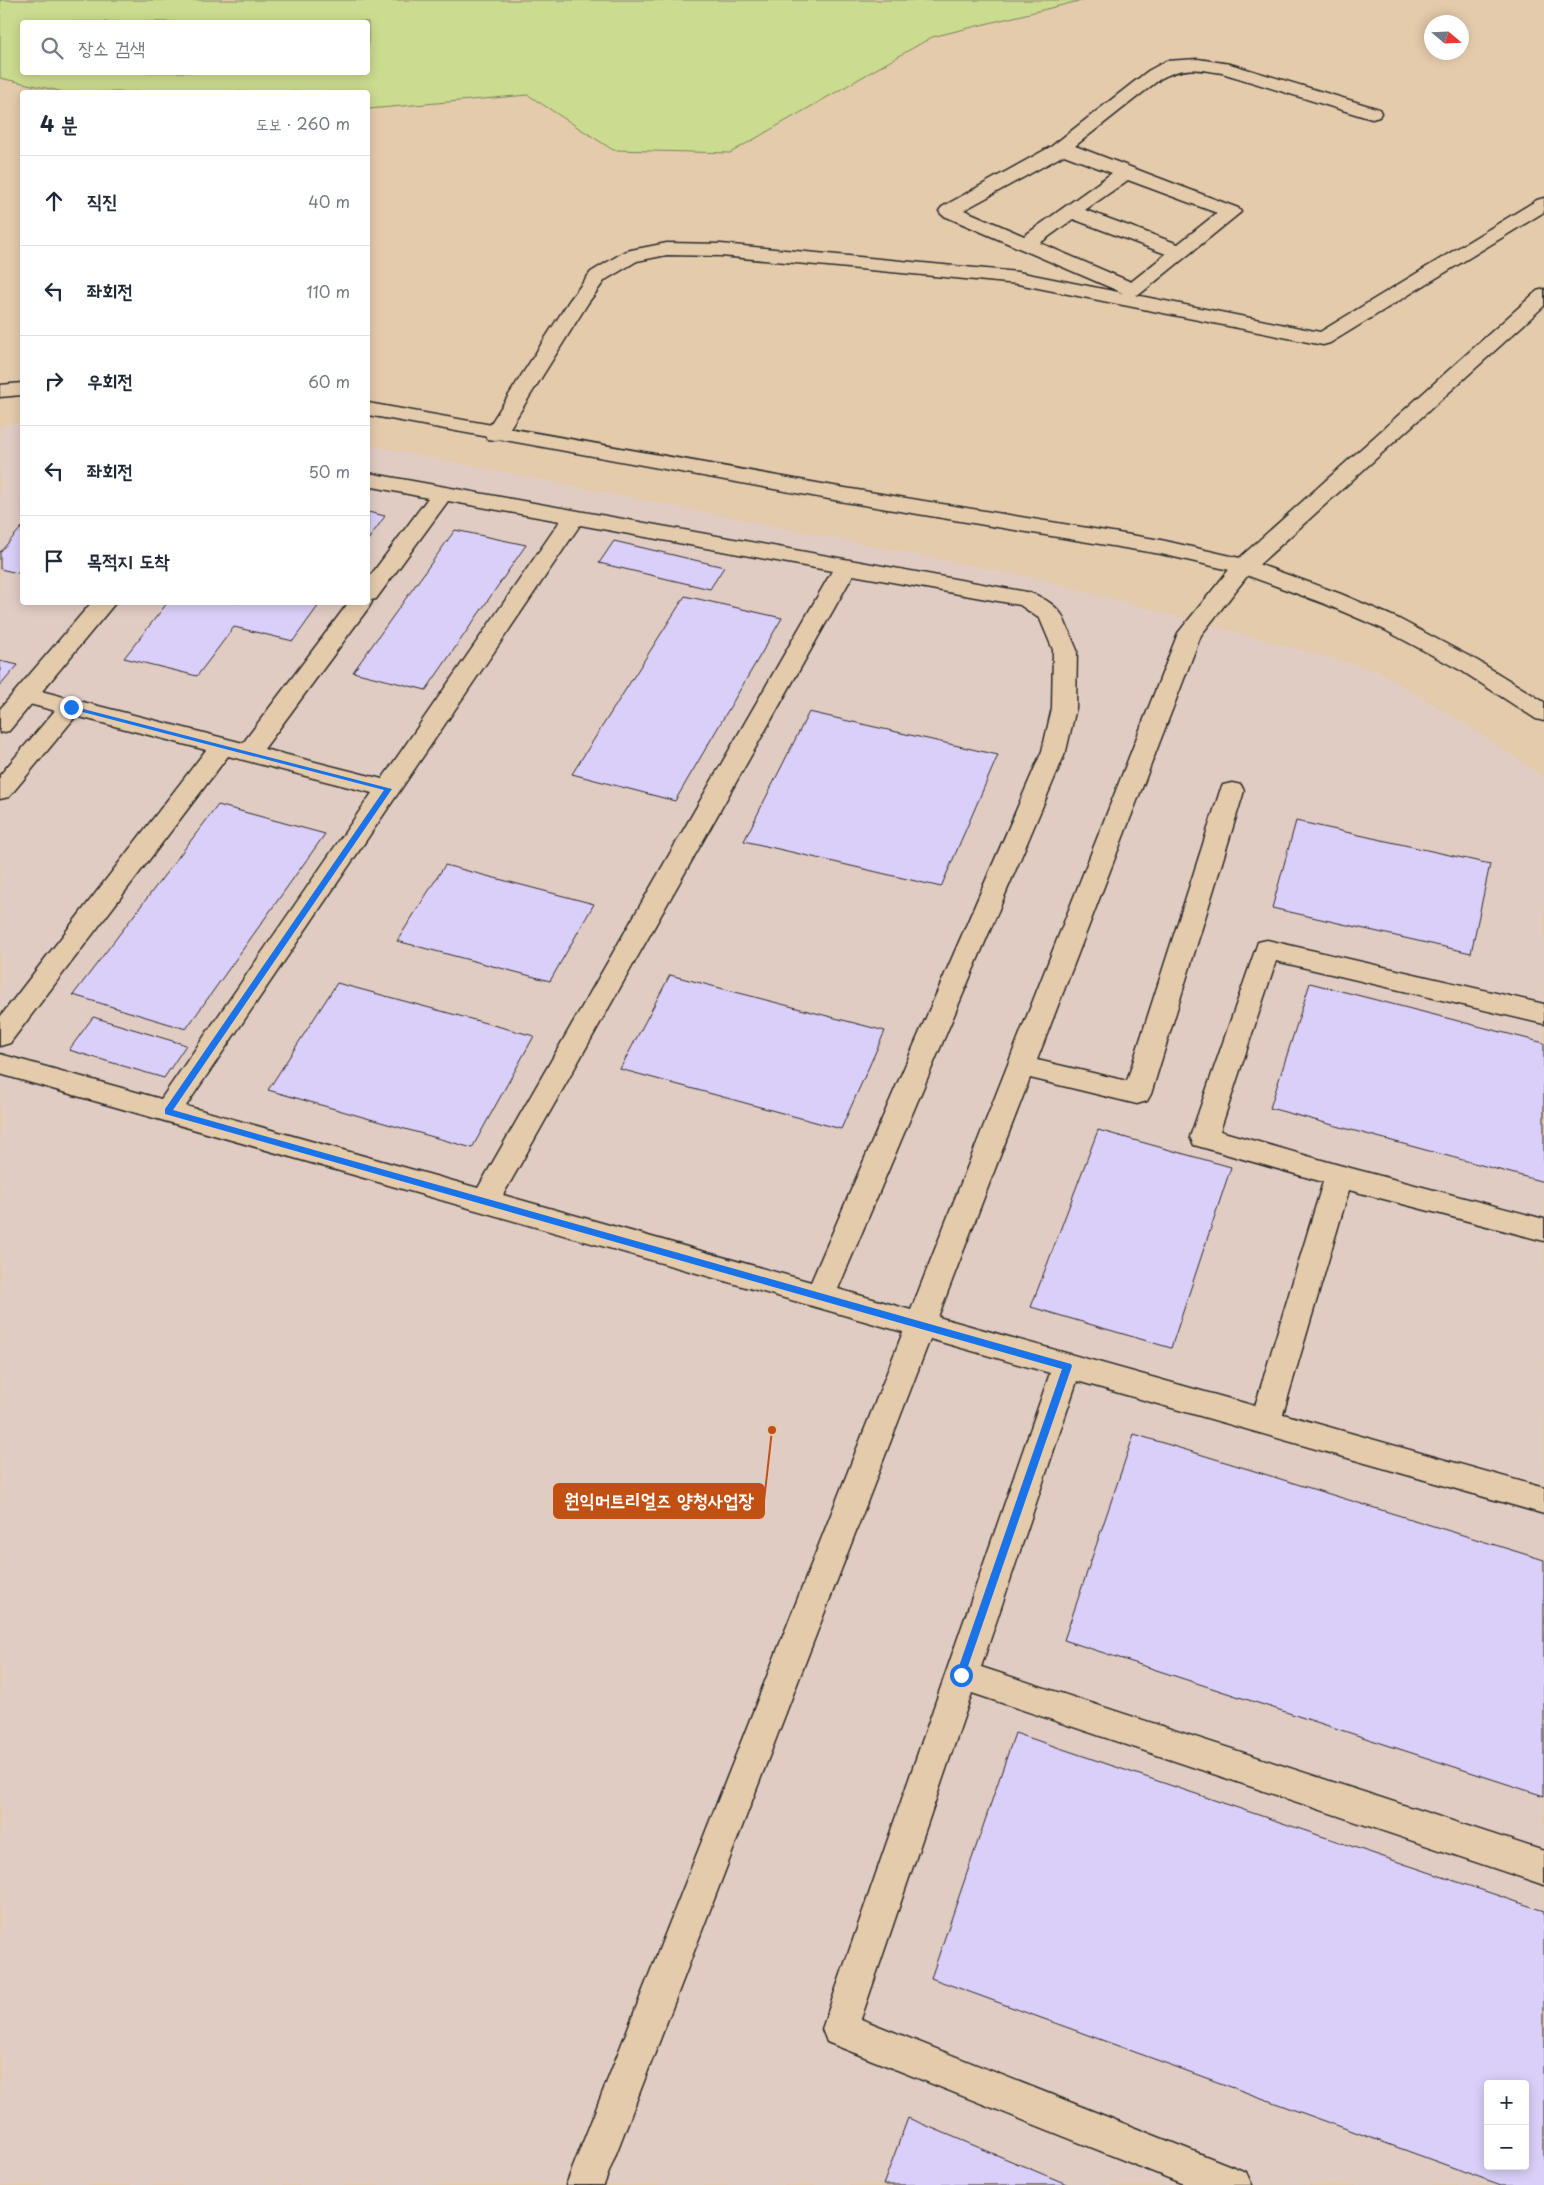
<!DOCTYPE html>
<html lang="ko">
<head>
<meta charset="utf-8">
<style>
  :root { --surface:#fff; --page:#f6f6f7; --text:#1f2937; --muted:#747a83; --line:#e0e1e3 }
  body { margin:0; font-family:"Playpen Sans","Poor Story",sans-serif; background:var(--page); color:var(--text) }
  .controls { position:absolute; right:15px; bottom:15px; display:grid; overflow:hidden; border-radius:5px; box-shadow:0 2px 12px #0003 }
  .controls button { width:45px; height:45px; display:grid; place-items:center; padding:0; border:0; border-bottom:1px solid var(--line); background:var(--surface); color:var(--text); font:25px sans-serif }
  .compass { position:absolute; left:1424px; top:15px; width:45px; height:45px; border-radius:50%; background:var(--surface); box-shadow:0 2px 12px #0003; rotate:109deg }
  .stop { position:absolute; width:15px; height:15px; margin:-11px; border:4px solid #1a73e8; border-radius:50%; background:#fff }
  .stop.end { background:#1a73e8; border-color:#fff; box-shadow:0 1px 5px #0008 }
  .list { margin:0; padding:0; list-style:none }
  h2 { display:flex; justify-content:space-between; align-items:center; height:65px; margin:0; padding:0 20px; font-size:21px }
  h2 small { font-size:16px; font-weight:400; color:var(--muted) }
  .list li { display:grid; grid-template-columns:32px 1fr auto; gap:15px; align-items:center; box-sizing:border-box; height:90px; padding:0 20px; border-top:1px solid var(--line) }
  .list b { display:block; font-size:19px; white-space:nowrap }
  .list em { font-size:16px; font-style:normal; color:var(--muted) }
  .icon { flex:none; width:28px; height:28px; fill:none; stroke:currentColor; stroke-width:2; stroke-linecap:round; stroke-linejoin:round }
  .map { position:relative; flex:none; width:1544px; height:2185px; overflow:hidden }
  .search { position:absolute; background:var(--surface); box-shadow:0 2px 12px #0003; left:20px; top:20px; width:350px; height:55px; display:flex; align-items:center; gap:12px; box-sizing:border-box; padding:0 18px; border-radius:5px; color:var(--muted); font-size:19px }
  .panel { position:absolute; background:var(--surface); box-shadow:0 2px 12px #0003; left:20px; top:90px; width:350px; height:515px; border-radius:5px }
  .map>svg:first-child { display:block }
  .built { fill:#e1ccc3; fill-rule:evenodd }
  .green { fill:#cbdb8f; stroke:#7b835d; fill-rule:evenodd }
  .building { fill:#dacff8; stroke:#2b2b2b; fill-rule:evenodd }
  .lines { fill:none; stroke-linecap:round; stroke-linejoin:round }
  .lane-casing { stroke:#2b2b2b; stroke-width:3 }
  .street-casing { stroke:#2b2b2b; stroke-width:3 }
  .secondary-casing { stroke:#2b2b2b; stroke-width:3 }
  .lane { fill:#e4cbac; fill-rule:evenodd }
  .street { fill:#e4cbac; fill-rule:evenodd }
  .secondary { fill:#e4cbac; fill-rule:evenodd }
  .route { fill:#1a73e8 }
  .leader { fill:none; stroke:#c25012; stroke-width:2 }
  .callout-dot { fill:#c25012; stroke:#e4cbac; stroke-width:2 }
  .callout { fill:#c25012; stroke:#c25012; stroke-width:2 }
  .callout-label { font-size:19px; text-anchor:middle; font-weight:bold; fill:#fff }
</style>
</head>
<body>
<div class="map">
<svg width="1544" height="2185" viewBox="0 0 1544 2185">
  <rect width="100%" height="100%" fill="#e4cbac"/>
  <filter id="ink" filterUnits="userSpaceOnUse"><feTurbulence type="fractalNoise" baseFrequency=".02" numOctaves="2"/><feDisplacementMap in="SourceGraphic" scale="10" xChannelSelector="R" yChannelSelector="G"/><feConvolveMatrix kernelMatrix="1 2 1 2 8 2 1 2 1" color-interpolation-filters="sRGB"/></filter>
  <g filter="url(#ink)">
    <!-- built -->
    <path class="built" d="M 13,423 L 22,423 L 22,602 L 368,602 L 368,445 L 1039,579 L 1379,671 L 1475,730 L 1544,777 L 1544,2185 L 0,2185 L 0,427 ZM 1488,2084 L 1525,2084 L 1525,2166 L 1488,2166 Z"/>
    <!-- green -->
    <path class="green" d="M 0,0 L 1083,0 L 932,37 L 730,153 L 613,150 L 528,95 L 368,109 L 368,92 L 64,92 L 0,78 ZM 22,22 L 368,22 L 368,72 L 22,72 Z"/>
    <!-- building -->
    <path class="building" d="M 368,512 L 385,516 L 368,540 Z
      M 22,527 L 22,574 L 0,569 L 0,552 Z
      M 455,530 L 526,545 L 426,690 L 353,672 Z
      M 614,541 L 724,567 L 710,589 L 599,563 Z
      M 685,596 L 782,618 L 675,801 L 572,774 Z
      M 168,602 L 321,602 L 293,641 L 234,627 L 197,676 L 124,658 Z
      M 0,661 L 18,665 L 0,686 Z
      M 809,712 L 998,755 L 941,887 L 744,841 Z
      M 218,805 L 325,834 L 186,1029 L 73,995 Z
      M 1296,821 L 1490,864 L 1471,953 L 1272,908 Z
      M 445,865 L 594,904 L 550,981 L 397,941 Z
      M 670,975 L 885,1031 L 841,1129 L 620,1069 Z
      M 337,983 L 534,1036 L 472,1148 L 268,1090 Z
      M 1310,983 L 1544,1043 L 1544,1182 L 1270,1108 Z
      M 93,1017 L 186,1045 L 164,1078 L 69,1050 Z
      M 1098,1130 L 1231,1167 L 1171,1348 L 1031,1307 Z
      M 1134,1434 L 1544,1560 L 1544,1796 L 1064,1640 Z
      M 1015,1733 L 1544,1911 L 1544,2185 L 1501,2185 L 931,1978 ZM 1488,2084 L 1525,2084 L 1525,2166 L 1488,2166 Z
      M 908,2118 L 1069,2185 L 883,2185 Z"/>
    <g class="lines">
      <defs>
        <path id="lane" d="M 1198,59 L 1230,64 L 1379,109 L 1381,113 L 1379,117 L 1372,119 L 1365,117 L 1222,73 C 1196,69 1184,66 1160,79 L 1075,146 L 1238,208 L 1241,212 L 1140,294 L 1135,295 L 1320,332 L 1537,200 L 1544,198 L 1544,212 L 1330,343 L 1323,345 L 1018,284 L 721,256 L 667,255 L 637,261 L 605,280 L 588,303 L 503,439 L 495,440 L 487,439 L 484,434 L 569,301 L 591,272 L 624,252 L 631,250 L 667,243 L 721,244 L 1018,272 L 1123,293 L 942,215 L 939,211 L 942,207 L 1052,146 L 1148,71 L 1166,61 ZM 1064,155 L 1112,173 L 1024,236 L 964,210 ZM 1128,180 L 1217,213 L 1178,244 L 1085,210 ZM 1073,219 L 1166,254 L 1131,282 L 1040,243 Z
          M 368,473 L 1027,592 C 1039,595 1055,604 1062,615 L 1077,650 L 1076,708 L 1066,751 L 838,1289 L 911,1310 L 1178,633 L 1236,561 L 1244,559 L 1252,561 L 1255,566 L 1201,635 L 1037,1060 L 1127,1081 L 1220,791 L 1223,785 L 1232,783 L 1241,785 L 1244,791 L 1151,1094 L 1147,1101 L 1137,1104 L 1030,1078 L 938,1317 L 1255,1406 L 1323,1182 L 1194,1145 L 1190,1137 L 1258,942 L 1267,940 L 1544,1004 L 1544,1024 L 1276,961 L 1220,1131 L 1339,1165 L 1544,1219 L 1544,1241 L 1349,1190 L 1283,1414 L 1544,1488 L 1544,1514 L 1077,1381 L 981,1667 L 1544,1851 L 1544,1885 L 972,1693 L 861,2019 L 1246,2172 L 1252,2185 L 1186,2185 L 827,2042 L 822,2029 L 1050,1373 L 930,1339 L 604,2185 L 566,2185 L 903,1332 L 0,1074 L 0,1054 L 161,1099 L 372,793 L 228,756 L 10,1043 L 0,1046 L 0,1017 L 206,750 L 76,716 L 9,797 L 0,799 L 0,775 L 63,701 L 71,699 L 243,743 L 349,602 L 368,602 L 368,579 L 428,498 L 368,486 ZM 448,501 L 560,521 L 382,779 L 264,749 L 369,607 L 372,602 L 371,600 L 376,599 ZM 580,525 L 832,571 L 478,1188 L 186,1106 ZM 853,575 L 1020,605 L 1040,619 L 1053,650 L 1052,708 L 1042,751 L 811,1282 L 503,1195 Z
          M 92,602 L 116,602 L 9,731 L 0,733 L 0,709 Z"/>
        <path id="street" d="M 1544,289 L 1544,306 L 1252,571 L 1244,573 L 1236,571 L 1233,566 L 1236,561 L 1537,291 Z
          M 26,687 L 79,701 L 83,707 L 79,713 L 71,715 L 18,701 L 14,695 L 18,689 Z"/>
        <path id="secondary" d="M 22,383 L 22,395 L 0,397 L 0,385 Z
          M 368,403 L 845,488 L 1161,540 L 1244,559 L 1341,594 L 1399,619 L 1478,661 L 1544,702 L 1544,721 L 1536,719 L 1462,671 L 1383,629 L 1325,604 L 1238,572 L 1161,554 L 845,502 L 368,415 Z"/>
      </defs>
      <!-- lane casing -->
      <use href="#lane" class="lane-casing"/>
      <!-- street casing -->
      <use href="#street" class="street-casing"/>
      <!-- secondary casing -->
      <use href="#secondary" class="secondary-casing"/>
      <!-- lane -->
      <use href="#lane" class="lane"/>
      <!-- street -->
      <use href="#street" class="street"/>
      <!-- secondary -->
      <use href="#secondary" class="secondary"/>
    </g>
  </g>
  <!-- route -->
  <path class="route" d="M 68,705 L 392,789 L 173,1110 L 1071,1364 L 1072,1366 L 964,1678 L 957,1678 L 956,1675 L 1062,1369 L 165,1114 L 165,1109 L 384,790 L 71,709 L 67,707 Z"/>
  <!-- callouts -->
  <path class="leader" d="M772 1430L764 1501"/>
  <circle class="callout-dot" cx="772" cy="1430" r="5"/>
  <rect class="callout" x="554" y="1484" width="210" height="34" rx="5"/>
  <g class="callout-label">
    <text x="659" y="1507">원익머트리얼즈 양청사업장</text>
  </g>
</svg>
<div class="controls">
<button>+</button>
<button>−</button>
</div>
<svg class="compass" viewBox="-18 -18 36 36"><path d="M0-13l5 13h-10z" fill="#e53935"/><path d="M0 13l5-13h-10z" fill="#747a83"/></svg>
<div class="stop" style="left:961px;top:1675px"></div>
<div class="stop end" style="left:71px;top:707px"></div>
<div class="search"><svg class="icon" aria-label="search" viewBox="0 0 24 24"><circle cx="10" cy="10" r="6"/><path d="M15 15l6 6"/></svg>장소 검색</div>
<section class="panel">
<h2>4 분<small>도보 · 260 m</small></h2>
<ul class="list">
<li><svg class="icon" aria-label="ahead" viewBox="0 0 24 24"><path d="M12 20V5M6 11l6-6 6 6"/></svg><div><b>직진</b></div><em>40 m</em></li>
<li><svg class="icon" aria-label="left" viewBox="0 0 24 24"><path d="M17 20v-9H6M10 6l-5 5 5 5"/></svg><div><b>좌회전</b></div><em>110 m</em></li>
<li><svg class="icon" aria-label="right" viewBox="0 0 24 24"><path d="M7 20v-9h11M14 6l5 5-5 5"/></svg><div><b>우회전</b></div><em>60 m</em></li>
<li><svg class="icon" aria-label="left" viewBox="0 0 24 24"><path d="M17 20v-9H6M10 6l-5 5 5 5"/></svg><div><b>좌회전</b></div><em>50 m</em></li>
<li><svg class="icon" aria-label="arrive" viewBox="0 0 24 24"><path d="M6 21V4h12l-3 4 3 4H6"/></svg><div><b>목적지 도착</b></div></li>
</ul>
</section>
</div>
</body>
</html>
